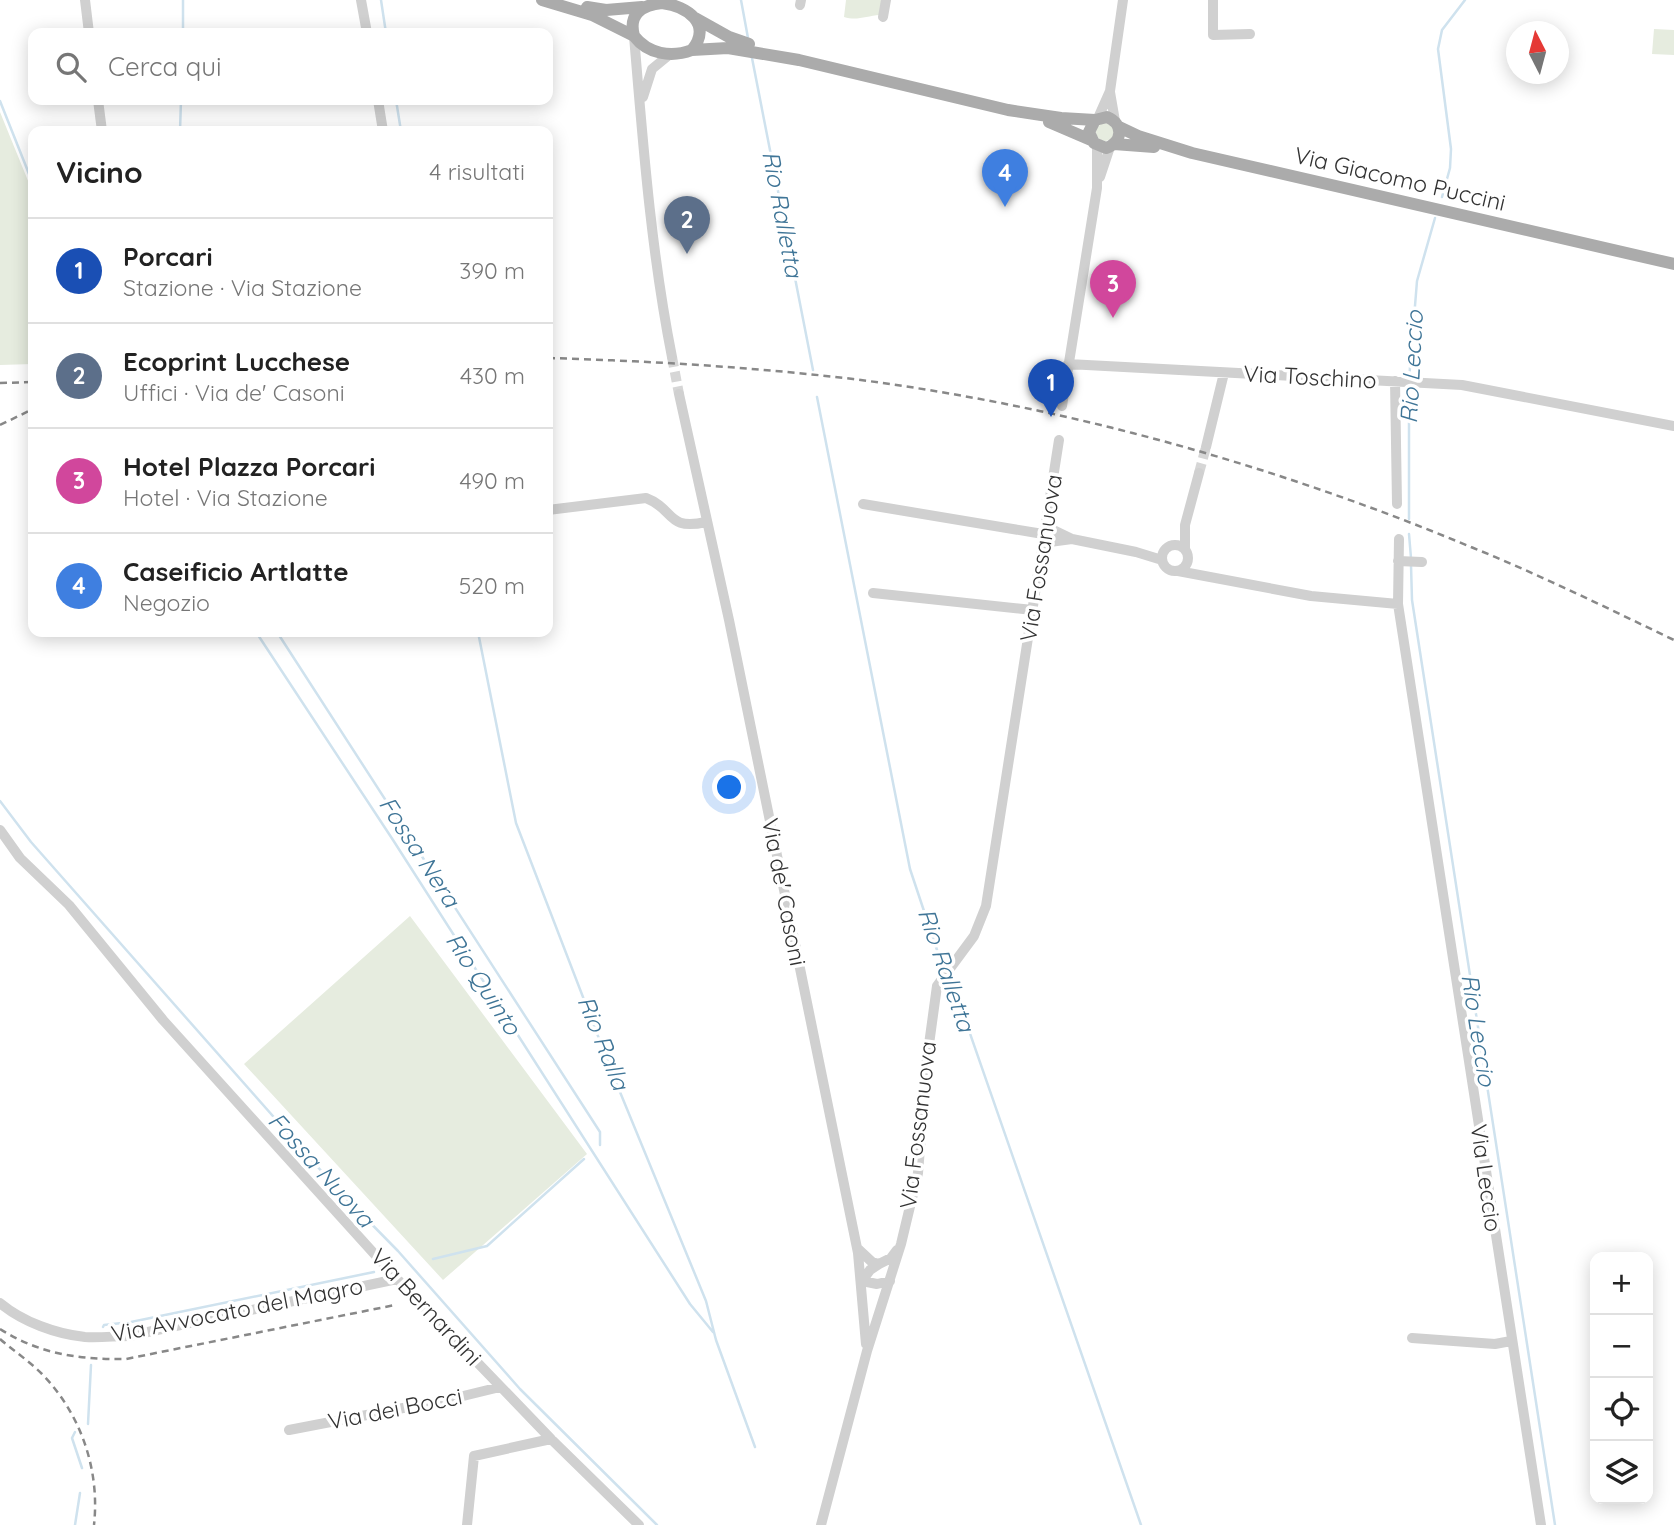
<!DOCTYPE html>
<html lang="it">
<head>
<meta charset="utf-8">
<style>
  :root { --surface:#fff; --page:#f6f6f6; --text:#222; --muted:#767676; --line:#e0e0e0; --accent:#0f766e }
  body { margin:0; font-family:Quicksand,sans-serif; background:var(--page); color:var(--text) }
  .controls { position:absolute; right:21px; bottom:21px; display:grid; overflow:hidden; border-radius:14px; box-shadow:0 4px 18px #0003 }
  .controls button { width:63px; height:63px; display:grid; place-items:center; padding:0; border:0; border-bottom:2px solid var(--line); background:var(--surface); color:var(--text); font:35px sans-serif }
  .compass { position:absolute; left:1506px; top:21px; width:63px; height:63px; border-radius:50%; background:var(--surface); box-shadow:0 4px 18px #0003; rotate:354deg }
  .you { position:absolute; left:730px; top:788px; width:24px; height:24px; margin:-18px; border:5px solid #fff; border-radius:50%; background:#1a73e8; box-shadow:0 0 0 10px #1a73e833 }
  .badge { display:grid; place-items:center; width:46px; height:46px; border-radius:50%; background:var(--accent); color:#fff; font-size:23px; font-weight:700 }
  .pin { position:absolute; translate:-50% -58px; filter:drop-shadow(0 2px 4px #0008) }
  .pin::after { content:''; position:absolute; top:37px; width:24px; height:21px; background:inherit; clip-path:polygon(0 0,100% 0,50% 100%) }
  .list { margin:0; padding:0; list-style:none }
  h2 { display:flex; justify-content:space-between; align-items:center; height:91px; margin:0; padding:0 28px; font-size:30px }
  h2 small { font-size:23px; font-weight:400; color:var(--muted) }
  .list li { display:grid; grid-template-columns:46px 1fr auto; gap:21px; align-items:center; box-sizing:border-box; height:105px; padding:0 28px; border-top:2px solid var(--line) }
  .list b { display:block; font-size:26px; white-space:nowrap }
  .list p { margin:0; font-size:23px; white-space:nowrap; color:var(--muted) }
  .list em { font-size:23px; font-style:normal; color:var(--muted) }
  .icon { flex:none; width:38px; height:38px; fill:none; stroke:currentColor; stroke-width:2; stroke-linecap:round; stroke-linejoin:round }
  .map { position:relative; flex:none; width:1674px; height:1525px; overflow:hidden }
  .search { position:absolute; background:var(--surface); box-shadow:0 4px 18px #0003; left:28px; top:28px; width:525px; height:77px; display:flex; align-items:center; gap:18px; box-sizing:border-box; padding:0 24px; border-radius:14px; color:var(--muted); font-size:26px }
  .panel { position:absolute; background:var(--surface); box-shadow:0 4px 18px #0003; left:28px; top:126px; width:525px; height:511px; border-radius:14px }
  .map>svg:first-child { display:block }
  .green { fill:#e6ecdf }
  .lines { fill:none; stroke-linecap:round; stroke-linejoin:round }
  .stream { stroke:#cfe2ee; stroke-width:2.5 }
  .minor-tunnel { stroke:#d6d6d6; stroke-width:10; stroke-dasharray:10 5; stroke-linecap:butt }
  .minor { stroke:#d0d0d0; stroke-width:10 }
  .major { stroke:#ababab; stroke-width:12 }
  .rail { stroke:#888; stroke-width:2.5; stroke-dasharray:7 5; stroke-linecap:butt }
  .labels { text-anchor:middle; stroke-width:7; stroke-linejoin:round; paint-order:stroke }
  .street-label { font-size:23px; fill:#333; stroke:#fff }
  .water-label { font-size:24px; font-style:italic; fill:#3f7597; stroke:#fff }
</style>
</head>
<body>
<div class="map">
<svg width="1674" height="1525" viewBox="0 0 1674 1525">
  <rect width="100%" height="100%" fill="#fff"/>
  <!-- green -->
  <path class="green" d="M 846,0 L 882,0 L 880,15 C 866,16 857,21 844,17 Z
    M 1654,29 L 1674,30 L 1674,55 L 1652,54 Z
    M 0,112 L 33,193 L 33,364 L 0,365 Z
    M1096 132a9 9 0 1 1 18 0a9 9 0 1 1-18 0Z
    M 410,916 L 587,1154 L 443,1280 L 244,1064 Z"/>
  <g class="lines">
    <!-- stream -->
    <path class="stream" d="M 381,0 L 386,33
      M 741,0 L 748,38
      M 183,33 L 183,0
      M 752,58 L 813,370
      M 396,100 L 401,131
      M 0,101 L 33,184
      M 180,131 L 181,100
      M 1442,197 L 1450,168 L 1451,149 L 1438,49 L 1442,30 L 1465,0
      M 1409,380 L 1417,281 L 1435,218
      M 817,397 L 910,869 L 938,953 L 947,970
      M 1409,519 L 1409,386
      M 1409,534 L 1411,558
      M 1411,565 L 1412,600 L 1555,1525
      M 256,632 L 393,840 L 690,1304 L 713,1332
      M 277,632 L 600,1132 L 600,1145
      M 478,632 L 516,823 L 613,1075 L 706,1301 L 716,1340 L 755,1447
      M 0,801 L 31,842 L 339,1191 L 398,1251 L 520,1389 L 657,1525
      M 950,976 L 1141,1525
      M 433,1259 L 487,1246 L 584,1159
      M 103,1327 L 104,1325 L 131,1322 L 374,1272
      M 88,1424 L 91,1365
      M 75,1432 L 72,1438 L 82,1468
      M 75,1525 L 80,1493"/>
    <!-- minor-tunnel -->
    <path class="minor-tunnel" d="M 672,357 L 679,394
      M 1199,473 L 1206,447"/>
    <!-- minor -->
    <path class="minor" d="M 85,0 L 89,33
      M 361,0 L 367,33
      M 1213,0 L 1213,35 L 1250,34
      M 800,5 L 801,0
      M 883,17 L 886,0
      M 634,36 C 643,144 651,251 672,357
      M 1110,92 L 1115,121
      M 643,97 L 652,69 L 669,55
      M 98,100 L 102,131
      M 378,100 L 383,131
      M 1098,118 L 1110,91 L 1123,0
      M 1100,177 L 1110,147
      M 1068,364 L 1462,385 L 1674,426
      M 1395,381 L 1397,504
      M 679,394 L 729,620 L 858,1253 L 866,1344
      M 1062,406 L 1097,188 L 1097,146
      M 1206,447 L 1224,373
      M 863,504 L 1043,534
      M 548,510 L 646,498 C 675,509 666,531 706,522
      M 1045,526 L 1072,539
      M 1399,539 L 1398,604 L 1541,1525
      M 1042,543 L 1072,539 L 1136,552 L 1162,560
      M1162 558a13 13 0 1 1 26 0a13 13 0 1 1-26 0Z
      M 1185,549 L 1185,525 L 1199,473
      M 1398,561 L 1422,562
      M 1178,571 L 1311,596 L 1398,604
      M 873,593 L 1033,610
      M 0,830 L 20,858 L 69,905 L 163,1020 L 397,1279 L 551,1439 L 639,1525
      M 857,1248 L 872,1262 L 879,1264 L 891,1258 L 897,1250
      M 879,1264 L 870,1270 L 862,1281 L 877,1284 L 890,1281
      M 0,1303 C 23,1322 56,1334 85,1337 C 100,1338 115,1336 129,1336 L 397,1279
      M 1412,1338 L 1495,1344 L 1511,1341
      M 289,1430 L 455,1398 L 500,1387
      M 467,1525 L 474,1456 L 551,1439
      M 821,1525 L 867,1351 L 901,1244 L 918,1173 L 927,1059 L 937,986 L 974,936 L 986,906 L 1059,440"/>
    <!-- major -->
    <path class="major" d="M 542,0 L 592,15 L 634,36
      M 662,3 C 687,6 713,24 692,50 C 671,58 648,54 634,36 C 628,14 642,5 662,3 Z
      M 587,7 L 606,10 L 642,7
      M 695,18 L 729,37 L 749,44
      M 692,50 L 728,48 L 799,60 L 1008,110 L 1061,118 L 1095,120 L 1107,117 C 1124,124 1123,142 1106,148 L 1094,143 L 1089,132 L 1095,120
      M 1049,122 L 1091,140
      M 1119,127 L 1138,136 L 1192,153 L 1674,264
      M 1114,144 L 1154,147"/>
    <!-- rail -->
    <path class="rail" d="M 548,358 C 650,361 752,367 853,379 C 1065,406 1274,465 1471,547 C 1540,575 1607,608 1674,640
      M 0,383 L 33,382
      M 0,425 L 33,409
      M 0,1329 C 39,1354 81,1360 126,1359 L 395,1305
      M 0,1339 C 14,1351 29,1361 42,1374 C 81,1414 100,1470 94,1525"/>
  </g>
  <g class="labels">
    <!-- street labels -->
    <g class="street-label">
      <text transform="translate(1400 179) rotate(13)" y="8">Via Giacomo Puccini</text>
      <text transform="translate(1310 377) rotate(3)" y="8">Via Toschino</text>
      <text transform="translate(1041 558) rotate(-81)" y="8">Via Fossanuova</text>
      <text transform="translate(784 892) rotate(79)" y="8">Via de' Casoni</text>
      <text transform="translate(918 1125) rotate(-83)" y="8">Via Fossanuova</text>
      <text transform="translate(1486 1178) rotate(82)" y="8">Via Leccio</text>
      <text transform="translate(426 1307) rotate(47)" y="8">Via Bernardini</text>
      <text transform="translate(237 1310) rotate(-11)" y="8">Via Avvocato del Magro</text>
      <text transform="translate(395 1409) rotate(-11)" y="8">Via dei Bocci</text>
    </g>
    <!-- water labels -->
    <g class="water-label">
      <text transform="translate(782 214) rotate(79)" y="8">Rio Ralletta</text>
      <text transform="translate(1412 367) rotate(-87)" y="8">Rio Leccio</text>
      <text transform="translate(419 852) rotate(57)" y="8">Fossa Nera</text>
      <text transform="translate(946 970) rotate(71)" y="8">Rio Ralletta</text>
      <text transform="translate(483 984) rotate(57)" y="8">Rio Quinto</text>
      <text transform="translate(1478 1030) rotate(81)" y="8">Rio Leccio</text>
      <text transform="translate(603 1043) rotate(68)" y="8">Rio Ralla</text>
      <text transform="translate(321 1170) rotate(48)" y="8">Fossa Nuova</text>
    </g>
  </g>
</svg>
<div class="controls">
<button>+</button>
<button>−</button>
<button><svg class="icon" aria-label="locate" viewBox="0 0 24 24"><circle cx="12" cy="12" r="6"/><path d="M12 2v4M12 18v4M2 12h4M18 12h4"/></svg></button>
<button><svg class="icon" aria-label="layers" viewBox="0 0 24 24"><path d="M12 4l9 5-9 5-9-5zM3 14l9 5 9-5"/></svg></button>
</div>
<svg class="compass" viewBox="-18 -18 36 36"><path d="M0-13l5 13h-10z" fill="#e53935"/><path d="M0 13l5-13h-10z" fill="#767676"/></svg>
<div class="you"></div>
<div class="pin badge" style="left:1051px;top:417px;background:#1a4fb4">1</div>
<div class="pin badge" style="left:687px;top:254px;background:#5c6f8a">2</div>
<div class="pin badge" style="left:1113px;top:318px;background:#d1479c">3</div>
<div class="pin badge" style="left:1005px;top:207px;background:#3f7fe0">4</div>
<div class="search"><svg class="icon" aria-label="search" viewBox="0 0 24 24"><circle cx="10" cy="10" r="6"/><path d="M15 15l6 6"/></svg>Cerca qui</div>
<section class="panel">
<h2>Vicino<small>4 risultati</small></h2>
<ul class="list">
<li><span class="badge" style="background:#1a4fb4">1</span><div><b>Porcari</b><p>Stazione · Via Stazione</p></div><em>390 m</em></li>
<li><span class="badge" style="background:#5c6f8a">2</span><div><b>Ecoprint Lucchese</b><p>Uffici · Via de' Casoni</p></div><em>430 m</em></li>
<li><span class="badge" style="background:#d1479c">3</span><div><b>Hotel Plazza Porcari</b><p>Hotel · Via Stazione</p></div><em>490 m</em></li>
<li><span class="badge" style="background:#3f7fe0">4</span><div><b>Caseificio Artlatte</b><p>Negozio</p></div><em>520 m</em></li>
</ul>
</section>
</div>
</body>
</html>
